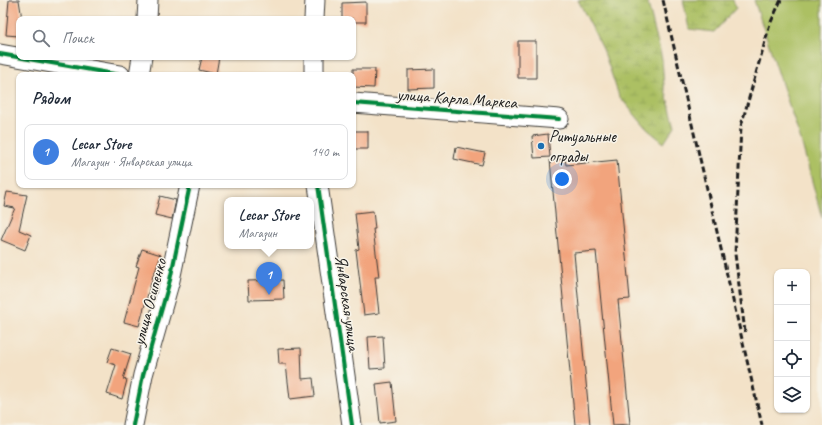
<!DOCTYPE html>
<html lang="ru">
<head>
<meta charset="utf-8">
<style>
  :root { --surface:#fff; --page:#f2f2f3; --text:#1f2937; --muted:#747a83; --line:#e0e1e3; --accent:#1f6fb2 }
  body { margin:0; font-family:Caveat,sans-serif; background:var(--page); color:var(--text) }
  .controls { position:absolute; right:12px; bottom:12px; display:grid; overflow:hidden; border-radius:8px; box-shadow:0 1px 3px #0004 }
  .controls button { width:36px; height:36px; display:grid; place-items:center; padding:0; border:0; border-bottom:1px solid var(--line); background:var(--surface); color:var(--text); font:20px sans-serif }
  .you { position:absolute; left:562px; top:179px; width:14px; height:14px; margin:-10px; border:3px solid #fff; border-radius:50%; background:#1a73e8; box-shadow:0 0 0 6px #1a73e833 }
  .badge { display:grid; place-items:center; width:26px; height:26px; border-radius:50%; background:var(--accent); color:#fff; font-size:13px; font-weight:700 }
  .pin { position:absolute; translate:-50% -33px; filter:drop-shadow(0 1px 2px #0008) }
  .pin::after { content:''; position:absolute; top:21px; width:14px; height:12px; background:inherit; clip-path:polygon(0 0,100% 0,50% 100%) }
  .popup { position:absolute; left:224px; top:197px; width:90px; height:52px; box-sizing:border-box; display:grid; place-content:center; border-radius:8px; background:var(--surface); filter:drop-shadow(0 1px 3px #0005); font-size:13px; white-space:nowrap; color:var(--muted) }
  .popup b { font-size:15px; color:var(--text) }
  .popup::after { content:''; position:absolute; left:50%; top:100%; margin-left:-8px; border:8px solid transparent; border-top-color:var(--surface) }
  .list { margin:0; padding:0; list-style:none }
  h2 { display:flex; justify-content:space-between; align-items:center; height:52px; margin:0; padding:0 16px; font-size:17px }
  h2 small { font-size:13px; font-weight:400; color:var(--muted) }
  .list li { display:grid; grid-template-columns:26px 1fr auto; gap:12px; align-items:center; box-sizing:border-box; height:56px; margin:0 8px 8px; padding:0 8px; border:1px solid var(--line); border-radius:8px }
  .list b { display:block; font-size:15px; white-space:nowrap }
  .list p { margin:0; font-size:13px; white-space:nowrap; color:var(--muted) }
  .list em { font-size:13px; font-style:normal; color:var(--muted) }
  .icon { flex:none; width:22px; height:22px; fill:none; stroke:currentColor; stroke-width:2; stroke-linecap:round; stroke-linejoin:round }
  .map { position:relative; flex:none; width:822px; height:425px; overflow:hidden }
  .search { position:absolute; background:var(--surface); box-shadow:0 1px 3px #0004; left:16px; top:16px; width:340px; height:44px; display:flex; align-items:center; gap:10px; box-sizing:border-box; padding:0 14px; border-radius:8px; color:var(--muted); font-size:15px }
  .panel { position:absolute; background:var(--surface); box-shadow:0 1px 3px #0004; left:16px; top:72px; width:340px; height:116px; border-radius:8px }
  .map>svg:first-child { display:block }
  .green { fill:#acc064; stroke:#646e40 }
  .wetland { fill:url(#wetland-marsh); stroke:#646e40 }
  .building { fill:#f2a47d }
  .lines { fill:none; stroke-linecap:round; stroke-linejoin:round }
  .minor-casing { stroke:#3c3a36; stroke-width:21 }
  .minor { stroke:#fff; stroke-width:19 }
  .rail { stroke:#1c1c1c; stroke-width:3; stroke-dasharray:6 3; stroke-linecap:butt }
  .cycleway-casing { stroke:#f7f3e8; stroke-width:6 }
  .cycleway { stroke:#00873e; stroke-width:4 }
  .poi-dot { fill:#1f6fb2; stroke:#f7f3e8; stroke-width:1.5 }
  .labels { text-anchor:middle; stroke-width:3; stroke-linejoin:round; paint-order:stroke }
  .street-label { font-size:17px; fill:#1c1c1c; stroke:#f7f3e8 }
  .poi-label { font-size:17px; fill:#1c1c1c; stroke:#f7f3e8; text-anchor:start }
</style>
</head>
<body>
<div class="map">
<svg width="822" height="425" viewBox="0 0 822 425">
  <defs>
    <pattern id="wetland-marsh" width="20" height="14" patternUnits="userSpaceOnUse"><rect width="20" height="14" fill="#acc064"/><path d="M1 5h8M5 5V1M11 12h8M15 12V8" fill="none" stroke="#93a456"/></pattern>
  </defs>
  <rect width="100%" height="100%" fill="#f7f3e8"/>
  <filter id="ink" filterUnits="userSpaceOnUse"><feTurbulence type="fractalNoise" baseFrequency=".025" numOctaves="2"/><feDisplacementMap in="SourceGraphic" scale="8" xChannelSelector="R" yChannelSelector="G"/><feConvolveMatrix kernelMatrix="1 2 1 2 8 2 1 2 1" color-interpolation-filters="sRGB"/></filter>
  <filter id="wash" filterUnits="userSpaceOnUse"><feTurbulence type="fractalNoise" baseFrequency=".012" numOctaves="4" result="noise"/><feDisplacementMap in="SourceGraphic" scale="16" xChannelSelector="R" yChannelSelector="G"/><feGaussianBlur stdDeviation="0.9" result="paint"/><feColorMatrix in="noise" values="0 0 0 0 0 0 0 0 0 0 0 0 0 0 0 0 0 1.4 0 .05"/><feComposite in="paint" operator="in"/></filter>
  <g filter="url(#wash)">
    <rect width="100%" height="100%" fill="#f3e2c8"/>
    <!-- green -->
    <path class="green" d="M 754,0 L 822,0 L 822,218 L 802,144 Z"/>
    <!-- wetland -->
    <path class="wetland" d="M 578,0 L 647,0 L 662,59 L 664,86 L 675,126 L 664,143 L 647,129 L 619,96 L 603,49 Z
      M 683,0 L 733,0 L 736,8 L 714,32 L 689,29 Z"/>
    <g id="blocks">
      <!-- building -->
      <path class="building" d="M 9,0 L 19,0 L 22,19 L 19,19 L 19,36 L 6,35 Z
        M 366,2 L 366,22 L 353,22 L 353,19 L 342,19 L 342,3 Z
        M 518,41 L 536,41 L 536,78 L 518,78 Z
        M 202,57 L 219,57 L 216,74 L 199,70 Z
        M 353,69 L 375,69 L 374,88 L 353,87 Z
        M 434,69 L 434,88 L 408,89 L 408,70 Z
        M 353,131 L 368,131 L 368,149 L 353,149 Z
        M 548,134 L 550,157 L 534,158 L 532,136 Z
        M 456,147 L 485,153 L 482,165 L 454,159 Z
        M 565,159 L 566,165 L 617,160 L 630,299 L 618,300 L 630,424 L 613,425 L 596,251 L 574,253 L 590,425 L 575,425 L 550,160 Z
        M 7,192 L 27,195 L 19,230 L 31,235 L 25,250 L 1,240 L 15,208 L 4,206 Z
        M 160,196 L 176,200 L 172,219 L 155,215 Z
        M 373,211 L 375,229 L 373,229 L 379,277 L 375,277 L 379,313 L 364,315 L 356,250 L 359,249 L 355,213 Z
        M 142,249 L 161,255 L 155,272 L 154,272 L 139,326 L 124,322 L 139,267 L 136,266 Z
        M 283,280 L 284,299 L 249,300 L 248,281 Z
        M 383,336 L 385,368 L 370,369 L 368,337 Z
        M 112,348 L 131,354 L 123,379 L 127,380 L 122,399 L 107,394 L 116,365 L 107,362 Z
        M 301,348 L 302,379 L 313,378 L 315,396 L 290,399 L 286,364 L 279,364 L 278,349 Z
        M 392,382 L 396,421 L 380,423 L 376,384 Z"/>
    </g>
  </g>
  <g filter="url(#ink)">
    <use href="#blocks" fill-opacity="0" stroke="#3c3a36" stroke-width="1"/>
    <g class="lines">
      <defs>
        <path id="minor" d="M 147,19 L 148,0
          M 314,19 L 315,0
          M 0,54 L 120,75
          M 139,75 L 142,57
          M 314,75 L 314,57
          M 353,103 L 559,119
          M 318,185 L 352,425
          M 133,425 L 143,375 L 170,280 L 190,185"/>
      </defs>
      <!-- minor casing -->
      <use href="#minor" class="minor-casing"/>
      <!-- minor -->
      <use href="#minor" class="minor"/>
      <!-- rail -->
      <path class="rail" d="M 663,0 L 762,425
        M 745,332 L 735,254 L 741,126 L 770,24 L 781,0"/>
      <defs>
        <path id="cycleway" d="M 0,54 L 120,75
          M 353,103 L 559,119
          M 318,185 L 352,425
          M 133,425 L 143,375 L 170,280 L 190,185"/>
      </defs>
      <!-- cycleway casing -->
      <use href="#cycleway" class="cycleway-casing"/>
      <!-- cycleway -->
      <use href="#cycleway" class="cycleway"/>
    </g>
  </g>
  <!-- markers -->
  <circle class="poi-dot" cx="541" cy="146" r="4"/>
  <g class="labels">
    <!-- street labels -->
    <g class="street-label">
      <text transform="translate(457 98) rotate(4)" y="6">улица Карла Маркса</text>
      <text transform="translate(149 302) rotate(-75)" y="6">улица Осипенко</text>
      <text transform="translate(348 303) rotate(82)" y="6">Январская улица</text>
    </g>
    <!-- poi labels -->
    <g class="poi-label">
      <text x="549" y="142">Ритуальные<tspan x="549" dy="20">ограды</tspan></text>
    </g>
  </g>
</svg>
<div class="controls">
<button>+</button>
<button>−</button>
<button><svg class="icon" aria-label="locate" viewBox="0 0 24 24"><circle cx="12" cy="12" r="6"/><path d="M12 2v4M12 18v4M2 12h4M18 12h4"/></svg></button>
<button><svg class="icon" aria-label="layers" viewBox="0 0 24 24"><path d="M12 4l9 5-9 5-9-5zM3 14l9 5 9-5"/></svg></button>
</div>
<div class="you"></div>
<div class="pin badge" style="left:269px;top:295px;background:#3f7fe0">1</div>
<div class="popup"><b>Lecar Store</b>Магазин</div>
<div class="search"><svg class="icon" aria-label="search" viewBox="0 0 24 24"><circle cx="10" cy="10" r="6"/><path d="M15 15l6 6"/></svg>Поиск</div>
<section class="panel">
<h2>Рядом<small></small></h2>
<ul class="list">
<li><span class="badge" style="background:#3f7fe0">1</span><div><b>Lecar Store</b><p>Магазин · Январская улица</p></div><em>140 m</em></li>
</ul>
</section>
</div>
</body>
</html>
